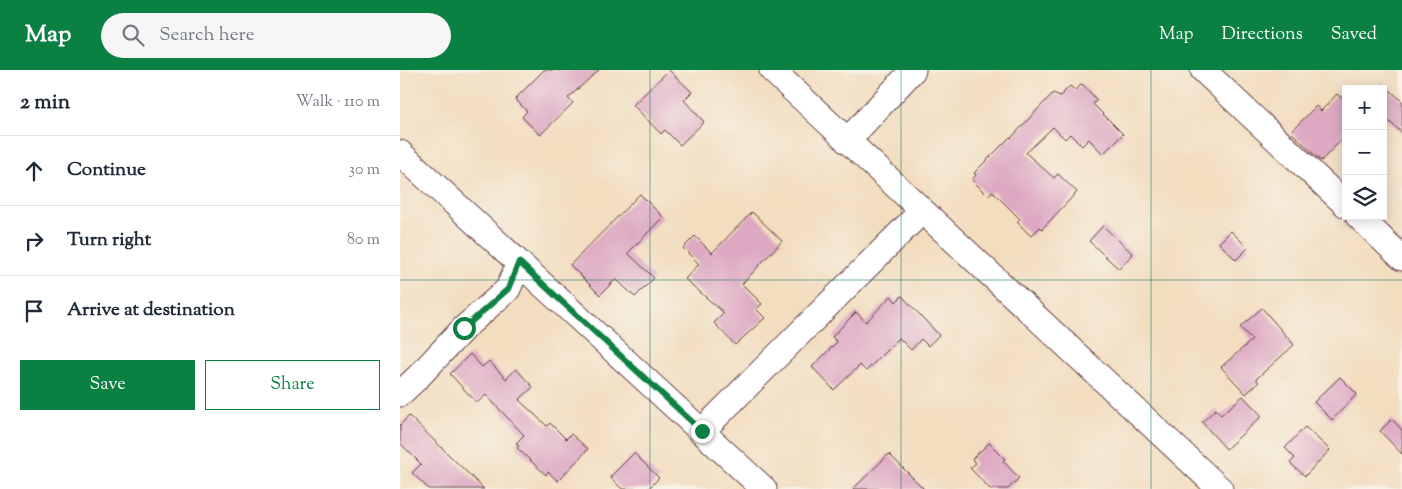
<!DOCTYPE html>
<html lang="en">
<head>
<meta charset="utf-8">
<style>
  :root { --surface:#fff; --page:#f6f6f7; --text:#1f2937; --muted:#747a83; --line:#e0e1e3; --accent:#0b8043 }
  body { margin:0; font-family:"Sorts Mill Goudy",serif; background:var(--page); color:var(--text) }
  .controls { position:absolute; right:15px; top:15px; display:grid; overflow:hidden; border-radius:0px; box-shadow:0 2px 12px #0003 }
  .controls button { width:45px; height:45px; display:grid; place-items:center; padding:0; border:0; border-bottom:1px solid var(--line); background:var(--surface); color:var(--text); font:25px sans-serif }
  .stop { position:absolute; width:15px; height:15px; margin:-11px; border:4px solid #0b8043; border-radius:50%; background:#fff }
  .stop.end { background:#0b8043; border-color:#fff; box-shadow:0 1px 5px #0008 }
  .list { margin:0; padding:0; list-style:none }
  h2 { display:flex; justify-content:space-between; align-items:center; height:65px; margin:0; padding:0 20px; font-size:21px }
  h2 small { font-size:16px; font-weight:400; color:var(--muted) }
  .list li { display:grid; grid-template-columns:32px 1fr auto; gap:15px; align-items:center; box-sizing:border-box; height:70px; padding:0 20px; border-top:1px solid var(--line) }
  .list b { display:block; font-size:19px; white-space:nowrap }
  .list em { font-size:16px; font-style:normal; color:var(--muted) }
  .actions { display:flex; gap:10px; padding:15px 20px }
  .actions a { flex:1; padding:11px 0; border:1px solid var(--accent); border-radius:0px; text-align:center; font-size:18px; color:var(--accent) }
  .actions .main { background:var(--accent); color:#fff }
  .icon { flex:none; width:28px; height:28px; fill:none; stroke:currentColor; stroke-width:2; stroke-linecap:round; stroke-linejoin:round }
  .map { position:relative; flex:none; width:1002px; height:419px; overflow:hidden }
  header { display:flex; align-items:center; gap:30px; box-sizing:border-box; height:70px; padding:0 25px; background:var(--accent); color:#fff }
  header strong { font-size:24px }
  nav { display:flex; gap:28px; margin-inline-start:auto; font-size:18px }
  .search { width:350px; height:45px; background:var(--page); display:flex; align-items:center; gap:12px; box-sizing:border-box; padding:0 18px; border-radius:28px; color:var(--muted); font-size:19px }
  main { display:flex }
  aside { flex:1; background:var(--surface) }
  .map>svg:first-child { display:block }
  .building { fill:#dda8c2 }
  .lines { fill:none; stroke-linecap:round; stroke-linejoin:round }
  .minor-casing { stroke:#633c41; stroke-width:27 }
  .minor { stroke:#fff; stroke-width:25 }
  .route { stroke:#0b8043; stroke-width:6 }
  .grid { fill:none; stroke:#0f766e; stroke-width:1; stroke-opacity:0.55 }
</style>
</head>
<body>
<header>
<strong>Map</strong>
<div class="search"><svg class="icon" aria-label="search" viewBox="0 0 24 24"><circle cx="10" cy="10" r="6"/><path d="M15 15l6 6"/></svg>Search here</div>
<nav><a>Map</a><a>Directions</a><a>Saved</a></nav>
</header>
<main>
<aside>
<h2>2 min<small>Walk · 110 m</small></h2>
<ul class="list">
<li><svg class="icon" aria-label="ahead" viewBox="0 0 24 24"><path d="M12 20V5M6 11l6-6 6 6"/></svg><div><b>Continue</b></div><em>30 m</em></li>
<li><svg class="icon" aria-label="right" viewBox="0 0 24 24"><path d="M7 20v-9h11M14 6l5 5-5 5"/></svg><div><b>Turn right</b></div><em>80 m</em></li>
<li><svg class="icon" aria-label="arrive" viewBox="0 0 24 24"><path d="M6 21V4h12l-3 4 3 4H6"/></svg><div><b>Arrive at destination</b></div></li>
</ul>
<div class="actions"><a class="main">Save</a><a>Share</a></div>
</aside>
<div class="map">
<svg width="1002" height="419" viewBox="0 0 1002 419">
  <rect width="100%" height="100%" fill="#f7f3e8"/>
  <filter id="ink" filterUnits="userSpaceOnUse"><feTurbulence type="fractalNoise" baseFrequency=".02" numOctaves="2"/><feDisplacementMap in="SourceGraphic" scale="10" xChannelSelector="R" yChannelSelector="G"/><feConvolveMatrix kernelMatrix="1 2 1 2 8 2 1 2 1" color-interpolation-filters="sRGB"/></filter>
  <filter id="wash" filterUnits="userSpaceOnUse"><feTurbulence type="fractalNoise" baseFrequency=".0096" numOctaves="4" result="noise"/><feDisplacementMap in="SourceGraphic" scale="20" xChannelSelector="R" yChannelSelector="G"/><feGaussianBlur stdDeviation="1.12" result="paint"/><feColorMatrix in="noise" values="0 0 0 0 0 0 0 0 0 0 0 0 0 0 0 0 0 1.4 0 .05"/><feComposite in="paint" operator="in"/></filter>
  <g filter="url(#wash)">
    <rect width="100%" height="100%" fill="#f2ddbf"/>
    <g id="blocks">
      <!-- building -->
      <path class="building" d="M 144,0 L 199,0 L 168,28 L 173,33 L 140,65 L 122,47 L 127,41 L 115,29 Z
        M 269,0 L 292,22 L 284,30 L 304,52 L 280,75 L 265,60 L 261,64 L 233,35 Z
        M 682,14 L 697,30 L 693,34 L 723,64 L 703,84 L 689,69 L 682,76 L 670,64 L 665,69 L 653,57 L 626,83 L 654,108 L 658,104 L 677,122 L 642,159 L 640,157 L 631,166 L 617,152 L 620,149 L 592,121 L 588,126 L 572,110 L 576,105 L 574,103 L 610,67 L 611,68 L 653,23 L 660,26 L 670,16 L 675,20 Z
        M 983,14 L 1002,31 L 1002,63 L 983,46 Z
        M 937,24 L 946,32 L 946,65 L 921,91 L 891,62 L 916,36 L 921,41 Z
        M 240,124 L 263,147 L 228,183 L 254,208 L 235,227 L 216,209 L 200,225 L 170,195 Z
        M 352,142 L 382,171 L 342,214 L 362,234 L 356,239 L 365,248 L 335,275 L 314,253 L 324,243 L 285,209 L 299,194 L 283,178 L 295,166 L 312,183 Z
        M 703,156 L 733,184 L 719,199 L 689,171 Z
        M 831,161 L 848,178 L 836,190 L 819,173 Z
        M 491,226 L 496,232 L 502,226 L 539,265 L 528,276 L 521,269 L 511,280 L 499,268 L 466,301 L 460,295 L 434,320 L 412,297 L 437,272 L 432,267 L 456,242 L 466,252 Z
        M 862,238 L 894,275 L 856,309 L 859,312 L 846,324 L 821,297 L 852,270 L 840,257 Z
        M 70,284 L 82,297 L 89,291 L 106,309 L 116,299 L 133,317 L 119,330 L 147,356 L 150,353 L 166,369 L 171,364 L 188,379 L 158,411 L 148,402 L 146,405 L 117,378 L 119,376 L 116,373 L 124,365 L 86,325 L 77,333 L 50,304 Z
        M 940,307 L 957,324 L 932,350 L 914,332 Z
        M 843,326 L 862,346 L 826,379 L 802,352 L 816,339 L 821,345 Z
        M 9,346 L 84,419 L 29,419 L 12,403 L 21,394 L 0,373 L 0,355 Z
        M 992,349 L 1002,360 L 1002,384 L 980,361 Z
        M 905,357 L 930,380 L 905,406 L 890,393 L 895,388 L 885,378 Z
        M 589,373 L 605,389 L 603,391 L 619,408 L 608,419 L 590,419 L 570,398 L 576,393 L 572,389 Z
        M 234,383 L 259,408 L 248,419 L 222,419 L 210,407 Z
        M 489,384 L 524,419 L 453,419 Z"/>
    </g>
  </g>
  <g filter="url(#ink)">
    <use href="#blocks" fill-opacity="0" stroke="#633c41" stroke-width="1"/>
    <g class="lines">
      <defs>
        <path id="minor" d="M 372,0 L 820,419
          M 803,0 L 946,135
          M 447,71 L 513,0
          M 0,83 L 364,419
          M 958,146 L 1002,188
          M 0,324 L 18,307 L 64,258 L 108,219 L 119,193
          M 302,361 L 522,141"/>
      </defs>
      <!-- minor casing -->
      <use href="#minor" class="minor-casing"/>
      <!-- minor -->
      <use href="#minor" class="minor"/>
    </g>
  </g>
  <g class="lines" filter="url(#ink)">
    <!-- route -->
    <path class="route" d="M 64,258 L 108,219 L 119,192 L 302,361"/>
  </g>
  <!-- grid -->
  <path class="grid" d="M 250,0 L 250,419M 501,0 L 501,419M 751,0 L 751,419M 0,210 L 1002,210"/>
</svg>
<div class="controls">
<button>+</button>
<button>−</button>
<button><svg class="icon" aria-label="layers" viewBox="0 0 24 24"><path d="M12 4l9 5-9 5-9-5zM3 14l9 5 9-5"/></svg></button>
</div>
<div class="stop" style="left:64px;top:258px"></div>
<div class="stop end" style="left:302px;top:361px"></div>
</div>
</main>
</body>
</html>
